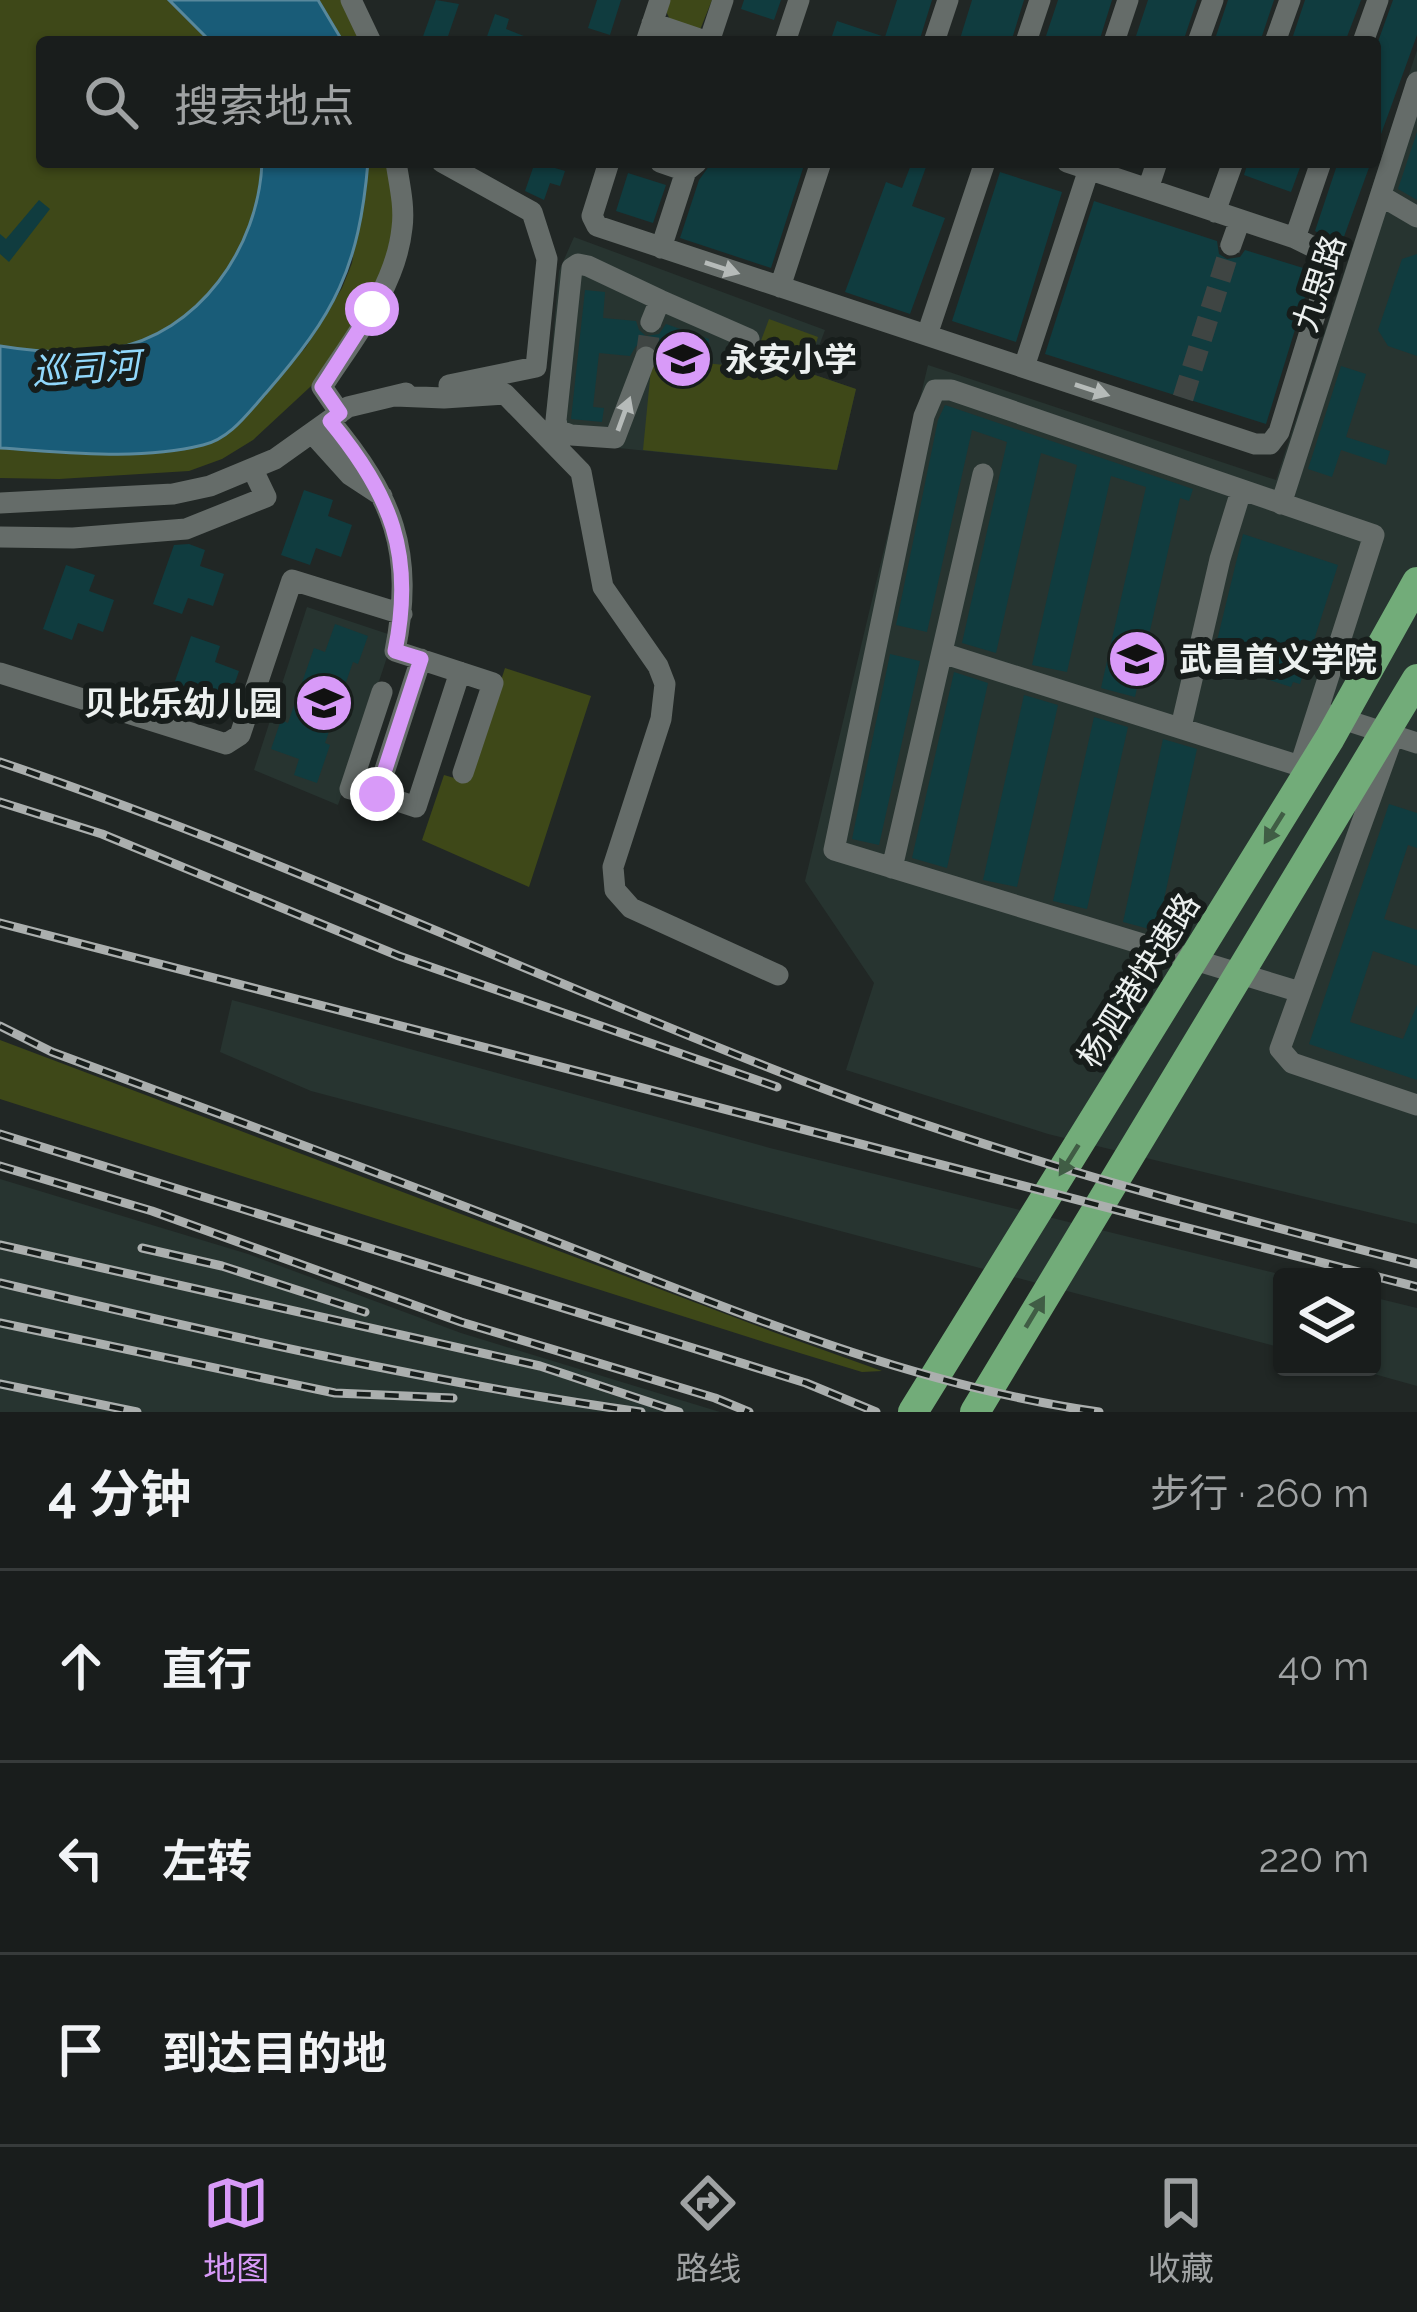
<!DOCTYPE html>
<html lang="zh">
<head>
<meta charset="utf-8">
<style>
  :root { --surface:#191d1c; --page:#222625; --text:#f1f3f6; --muted:#9fa2a3; --line:#373b3b; --accent:#d89af8 }
  body { margin:0; font-family:Raleway,"Noto Sans SC",sans-serif; background:var(--page); color:var(--text) }
  .controls { position:absolute; right:36px; bottom:36px; display:grid; overflow:hidden; border-radius:12px; box-shadow:0 3px 9px #0004 }
  .controls button { width:108px; height:108px; display:grid; place-items:center; padding:0; border:0; border-bottom:3px solid var(--line); background:var(--surface); color:var(--text); font:60px sans-serif }
  .stop { position:absolute; width:36px; height:36px; margin:-27px; border:9px solid #d89af8; border-radius:50%; background:#fff }
  .stop.end { background:#d89af8; border-color:#fff; box-shadow:0 3px 12px #0008 }
  .list { margin:0; padding:0; list-style:none }
  h2 { display:flex; justify-content:space-between; align-items:center; height:156px; margin:0; padding:0 48px; font-size:51px }
  h2 small { font-size:39px; font-weight:400; color:var(--muted) }
  .list li { display:grid; grid-template-columns:78px 1fr auto; gap:36px; align-items:center; box-sizing:border-box; height:192px; padding:0 48px; border-top:3px solid var(--line) }
  .list b { display:block; font-size:45px; white-space:nowrap }
  .list em { font-size:39px; font-style:normal; color:var(--muted) }
  .icon { flex:none; width:66px; height:66px; fill:none; stroke:currentColor; stroke-width:2; stroke-linecap:round; stroke-linejoin:round }
  .map { position:relative; flex:none; width:1417px; height:1412px; overflow:hidden }
  .search { position:absolute; background:var(--surface); box-shadow:0 3px 9px #0004; left:36px; right:36px; top:36px; height:132px; display:flex; align-items:center; gap:30px; box-sizing:border-box; padding:0 42px; border-radius:12px; color:var(--muted); font-size:45px }
  .sheet { height:732px; background:var(--surface) }
  nav { display:flex; justify-content:space-around; align-items:center; box-sizing:border-box; height:168px; border-top:3px solid var(--line); background:var(--surface); font-size:33px; color:var(--muted) }
  nav a { display:grid; justify-items:center; gap:6px }
  nav .on { color:var(--accent) }
  .map>svg:first-child { display:block }
  .built { fill:#273430 }
  .green { fill:#3e4818 }
  .water { fill:#195c78; stroke:#58889c; stroke-width:3 }
  .building { fill:#103c3f }
  .lines { fill:none; stroke-linecap:round; stroke-linejoin:round }
  .minor-tunnel { stroke:#3f4543; stroke-width:21; stroke-dasharray:21 10; stroke-linecap:butt }
  .minor { stroke:#656c69; stroke-width:21 }
  .highway { stroke:#72ac79; stroke-width:30 }
  .rail-casing { stroke:#abafae; stroke-width:9 }
  .rail { stroke:#171d1b; stroke-width:4.5; stroke-dasharray:14; stroke-linecap:butt }
  .oneway { fill:#b6bbb9 }
  .oneway2 { fill:#405d45 }
  .route { stroke:#d89af8; stroke-width:15 }
  .labels { text-anchor:middle; stroke-width:12; stroke-linejoin:round; paint-order:stroke }
  .street-label { font-size:33px; fill:#ecf0ef; stroke:#171d1b }
  .poi-label { font-size:33px; font-weight:bold; fill:#ecf0ef; stroke:#171d1b; text-anchor:start }
  .water-label { font-size:36px; font-style:italic; fill:#91d8fc; stroke:#171d1b }
</style>
</head>
<body>
<div class="map">
<svg width="1417" height="1412" viewBox="0 0 1417 1412">
  <rect width="100%" height="100%" fill="#212725"/>
  <!-- built -->
  <path class="built" d="M 1417,50 L 1417,1224 L 1048,1134 L 846,1070 L 874,983 L 805,881 L 928,365 L 1276,480 Z
    M 574,237 L 825,330 L 809,373 L 856,389 L 837,470 L 559,442 L 546,417 L 559,271 Z
    M 307,607 L 394,636 L 338,805 L 254,770 Z
    M 232,1000 L 770,1148 L 1291,1277 L 1282,1277 L 1282,1348 L 311,1091 L 220,1052 Z
    M 0,1179 L 248,1254 L 461,1333 L 720,1412 L 0,1412 Z
    M 1372,1297 L 1417,1308 L 1417,1386 L 1349,1367 L 1372,1367 Z"/>
  <!-- green -->
  <path class="green" d="M 0,0 L 169,0 L 211,42 L 42,42 L 42,162 L 262,162 C 259,247 199,334 111,349 C 73,355 37,352 0,346 Z
    M 318,0 L 346,0 L 366,42 L 343,42 Z
    M 668,0 L 712,0 L 700,30 L 671,22 L 666,11 Z
    M 368,162 L 390,162 L 397,204 L 384,271 L 323,375 L 253,440 L 222,459 L 189,471 L 59,479 L 0,478 L 0,448 L 146,453 L 229,433 L 306,347 L 342,288 L 352,263 Z
    M 769,319 L 818,337 L 809,364 L 759,346 Z
    M 652,358 L 809,373 L 856,389 L 837,470 L 643,450 Z
    M 505,668 L 591,696 L 529,887 L 422,840 L 444,775 L 468,782 Z
    M 0,1040 L 776,1333 L 882,1371 L 862,1372 L 767,1343 L 0,1099 Z"/>
  <!-- water -->
  <path class="water" d="M 169,0 L 318,0 L 343,42 L 211,42 Z
    M 262,162 L 368,162 C 359,268 335,314 266,393 C 248,413 230,439 203,445 C 138,461 66,452 0,448 L 0,346 C 37,352 73,355 111,349 C 199,334 259,247 262,162 Z"/>
  <!-- building -->
  <path class="building" d="M 436,0 L 459,4 L 446,42 L 421,42 Z
    M 597,0 L 621,0 L 610,35 L 588,28 Z
    M 744,0 L 781,0 L 774,20 L 741,9 Z
    M 897,0 L 932,0 L 919,42 L 830,42 L 837,21 L 885,37 Z
    M 972,0 L 1024,0 L 1011,42 L 959,42 Z
    M 1058,0 L 1112,0 L 1099,42 L 1044,42 Z
    M 1148,0 L 1197,0 L 1183,42 L 1134,42 Z
    M 1228,0 L 1274,0 L 1260,42 L 1214,42 Z
    M 1305,0 L 1361,0 L 1345,42 L 1291,42 Z
    M 1393,0 L 1417,0 L 1417,35 L 1376,148 L 1375,50 Z
    M 495,14 L 509,19 L 506,29 L 539,42 L 485,42 Z
    M 1417,132 L 1417,200 L 1398,189 Z
    M 535,162 L 557,162 L 555,168 L 565,171 L 560,186 L 550,183 L 544,200 L 525,191 Z
    M 712,162 L 805,162 L 771,268 L 680,238 L 699,180 Z
    M 912,162 L 926,167 L 912,206 L 945,218 L 910,314 L 845,292 L 886,182 L 902,188 Z
    M 1248,162 L 1302,162 L 1291,192 L 1244,175 Z
    M 1338,162 L 1371,162 L 1341,245 L 1315,231 Z
    M 1000,172 L 1062,192 L 1016,342 L 952,321 Z
    M 628,173 L 666,185 L 653,223 L 616,211 Z
    M 39,200 L 50,209 L 9,262 L 0,254 L 0,234 L 6,239 Z
    M 1094,201 L 1217,241 L 1219,254 L 1227,259 L 1240,257 L 1245,250 L 1313,271 L 1266,424 L 1045,354 Z
    M 1417,254 L 1417,356 L 1388,346 L 1378,330 L 1402,259 Z
    M 585,290 L 605,292 L 603,318 L 636,321 L 639,330 L 646,336 L 659,334 L 666,324 L 709,339 L 707,363 L 661,359 L 657,347 L 645,342 L 636,346 L 630,356 L 599,353 L 593,407 L 604,408 L 602,422 L 571,419 Z
    M 1341,366 L 1366,374 L 1346,437 L 1390,451 L 1386,465 L 1341,450 L 1332,477 L 1308,469 Z
    M 945,405 L 1193,489 L 1189,501 L 1180,498 L 1135,697 L 1101,688 L 1146,487 L 1111,476 L 1067,672 L 1032,665 L 1077,465 L 1041,453 L 996,653 L 962,643 L 1007,442 L 972,430 L 927,632 L 896,625 L 938,420 Z
    M 304,490 L 333,500 L 328,516 L 352,525 L 341,557 L 316,548 L 310,565 L 281,555 Z
    M 1243,534 L 1338,565 L 1300,684 L 1293,682 L 1291,687 L 1217,663 L 1218,658 L 1213,657 Z
    M 189,544 L 205,550 L 200,566 L 224,574 L 213,606 L 188,598 L 182,614 L 153,604 L 174,545 Z
    M 66,565 L 95,575 L 89,591 L 114,600 L 103,632 L 78,623 L 72,640 L 43,629 Z
    M 335,624 L 368,636 L 358,664 L 353,662 L 325,743 L 330,745 L 317,783 L 294,775 L 299,759 L 271,749 L 281,720 L 288,723 L 314,648 L 325,652 Z
    M 191,636 L 220,646 L 215,662 L 239,671 L 228,703 L 203,694 L 197,711 L 168,701 Z
    M 890,654 L 920,661 L 879,845 L 852,839 Z
    M 954,672 L 988,683 L 947,868 L 912,858 Z
    M 1024,695 L 1058,705 L 1017,887 L 983,880 Z
    M 1094,717 L 1128,727 L 1087,909 L 1053,901 Z
    M 1163,739 L 1197,749 L 1157,931 L 1123,922 Z
    M 1389,804 L 1417,813 L 1417,848 L 1408,845 L 1384,919 L 1417,930 L 1417,966 L 1373,951 L 1350,1022 L 1403,1039 L 1417,1005 L 1417,1080 L 1309,1044 Z"/>
  <g class="lines">
    <!-- minor-tunnel -->
    <path class="minor-tunnel" d="M 646,357 L 651,322
      M 1183,398 L 1231,245"/>
    <!-- minor -->
    <path class="minor" d="M 351,0 L 371,42
      M 652,23 L 708,42
      M 646,42 L 660,0
      M 709,42 L 723,0
      M 785,42 L 799,0
      M 934,42 L 948,0
      M 1026,42 L 1040,0
      M 1114,42 L 1128,0
      M 1198,42 L 1213,0
      M 1275,42 L 1290,0
      M 1363,42 L 1378,0
      M 442,162 L 532,212 L 547,259 L 536,367 L 449,385
      M 609,162 L 592,216 L 597,226 L 1255,444 L 1270,444 L 1279,432 L 1333,257 L 1295,238 L 1067,162
      M 660,162 L 686,171
      M 1148,189 L 1157,162
      M 1383,197 L 1417,217
      M 1215,212 L 1233,162
      M 1295,238 L 1321,162
      M 1231,245 L 1240,220
      M 661,248 L 686,171 L 697,162
      M 780,287 L 821,162
      M 660,300 L 749,339
      M 927,335 L 985,162
      M 646,357 L 615,438 L 571,435 L 558,430 L 556,420 L 572,268 L 578,264 L 588,266 L 660,300 L 651,322
      M 1024,367 L 1089,169
      M 395,396 L 444,398 L 505,394 L 581,472 L 603,587 L 658,666 L 665,684 L 661,719 L 613,867 L 615,890 L 631,908 L 778,975
      M 340,413 L 322,387 C 353,339 396,287 402,228 C 405,206 399,183 396,162
      M 330,421 C 393,497 415,551 395,651 L 493,683 L 463,773
      M 313,434 L 350,475 L 382,496
      M 0,503 L 173,494 L 210,486 L 275,459 L 348,407 L 406,393
      M 1281,504 L 1417,82
      M 0,537 L 73,538 L 186,529 L 266,497 L 253,470
      M 942,653 L 1300,766 L 1374,535 L 951,390 L 935,390 L 924,416 L 834,850 L 1300,992
      M 421,659 L 377,794 L 416,807 L 460,672
      M 0,673 L 226,744 L 240,735 L 292,580 L 402,614
      M 1330,715 L 1417,743
      M 1181,727 L 1220,559 L 1241,491
      M 1391,742 L 1280,1049 L 1292,1063 L 1417,1105
      M 377,794 L 350,789 L 382,692
      M 892,868 L 983,474"/>
    <!-- highway -->
    <path class="highway" d="M 913,1412 L 1330,738 L 1417,582
      M 975,1412 L 1417,679"/>
    <defs>
      <path id="rail" d="M 0,762 C 264,850 516,969 775,1070 C 983,1152 1201,1209 1417,1264
        M 0,802 L 102,834 L 399,956 L 777,1087
        M 0,923 L 1417,1287
        M 0,1026 L 52,1052 C 220,1114 388,1176 554,1241 C 732,1310 909,1385 1099,1412
        M 0,1134 L 806,1383 L 876,1412
        M 0,1166 L 152,1211 L 461,1322 L 715,1398 L 749,1412
        M 0,1245 L 540,1366 L 679,1412
        M 142,1248 L 222,1266 L 365,1312
        M 0,1283 C 213,1333 425,1382 641,1412
        M 0,1323 L 335,1393 L 453,1398
        M 0,1384 L 137,1412"/>
    </defs>
    <!-- rail casing -->
    <use href="#rail" class="rail-casing"/>
    <!-- rail -->
    <use href="#rail" class="rail"/>
  </g>
  <!-- one-way arrows -->
  <defs><path id="oneway-solid" d="M-6-.8H1V-3.2L6.5 0L1 3.2V.8H-6Z" transform="scale(3)"/></defs>
  <g class="oneway">
    <use href="#oneway-solid" transform="translate(722 268) rotate(18)"/>
    <use href="#oneway-solid" transform="translate(1092 390) rotate(18)"/>
    <use href="#oneway-solid" transform="translate(624 414) rotate(-70)"/>
  </g>
  <g class="oneway2">
    <use href="#oneway-solid" transform="translate(1274 828) rotate(122)"/>
    <use href="#oneway-solid" transform="translate(1069 1160) rotate(122)"/>
    <use href="#oneway-solid" transform="translate(1035 1312) rotate(-59)"/>
  </g>
  <g class="lines">
    <!-- route -->
    <path class="route" d="M 372,309 L 322,387 L 340,413 L 330,421 C 391,495 415,554 395,651 L 421,659 L 377,794"/>
  </g>
  <!-- icons -->
  <defs>
    <symbol id="school-disc" viewBox="-11 -11 22 22"><circle r="9.5" fill="#d89af8" stroke="#171d1b"/><path d="M0-5L7-2L0 1L-7-2ZM-4 1L0 2.5L4 1V4Q0 6-4 4Z" fill="#111"/></symbol>
    <symbol id="university-disc" viewBox="-11 -11 22 22"><circle r="9.5" fill="#d89af8" stroke="#171d1b"/><path d="M0-5L7-2L0 1L-7-2ZM-4 1L0 2.5L4 1V4Q0 6-4 4Z" fill="#111"/></symbol>
  </defs>
  <g fill-rule="evenodd">
    <use href="#school-disc" x="650" y="326" width="66" height="66"/>
    <use href="#university-disc" x="1104" y="626" width="66" height="66"/>
    <use href="#school-disc" x="291" y="670" width="66" height="66"/>
  </g>
  <g class="labels">
    <!-- street labels -->
    <g class="street-label">
      <text transform="translate(1319 283) rotate(-72)" y="12">九思路</text>
      <text transform="translate(1138 980) rotate(-58)" y="12">杨泗港快速路</text>
    </g>
    <!-- poi labels -->
    <g class="poi-label">
      <text x="725" y="371">永安小学</text>
      <text x="1179" y="671">武昌首义学院</text>
      <text x="282" y="715" text-anchor="end">贝比乐幼儿园</text>
    </g>
    <!-- water labels -->
    <g class="water-label">
      <text transform="translate(86 368) rotate(-4)" y="13">巡司河</text>
    </g>
  </g>
</svg>
<div class="controls">
<button><svg class="icon" aria-label="layers" viewBox="0 0 24 24"><path d="M12 4l9 5-9 5-9-5zM3 14l9 5 9-5"/></svg></button>
</div>
<div class="stop" style="left:372px;top:309px"></div>
<div class="stop end" style="left:377px;top:794px"></div>
<div class="search"><svg class="icon" aria-label="search" viewBox="0 0 24 24"><circle cx="10" cy="10" r="6"/><path d="M15 15l6 6"/></svg>搜索地点</div>
</div>
<section class="sheet">
<h2>4 分钟<small>步行 · 260 m</small></h2>
<ul class="list">
<li><svg class="icon" aria-label="ahead" viewBox="0 0 24 24"><path d="M12 20V5M6 11l6-6 6 6"/></svg><div><b>直行</b></div><em>40 m</em></li>
<li><svg class="icon" aria-label="left" viewBox="0 0 24 24"><path d="M17 20v-9H6M10 6l-5 5 5 5"/></svg><div><b>左转</b></div><em>220 m</em></li>
<li><svg class="icon" aria-label="arrive" viewBox="0 0 24 24"><path d="M6 21V4h12l-3 4 3 4H6"/></svg><div><b>到达目的地</b></div></li>
</ul>
</section>
<nav>
<a class="on"><svg class="icon" aria-label="map" viewBox="0 0 24 24"><path d="M3 6l6-2 6 2 6-2v14l-6 2-6-2-6 2zM9 4v14M15 6v14"/></svg>地图</a>
<a><svg class="icon" aria-label="directions" viewBox="0 0 24 24"><path d="M12 3l9 9-9 9-9-9zM9 14v-3h6M13 9l2 2-2 2"/></svg>路线</a>
<a><svg class="icon" aria-label="saved" viewBox="0 0 24 24"><path d="M7 4h10v16l-5-4-5 4z"/></svg>收藏</a>
</nav>
</body>
</html>
